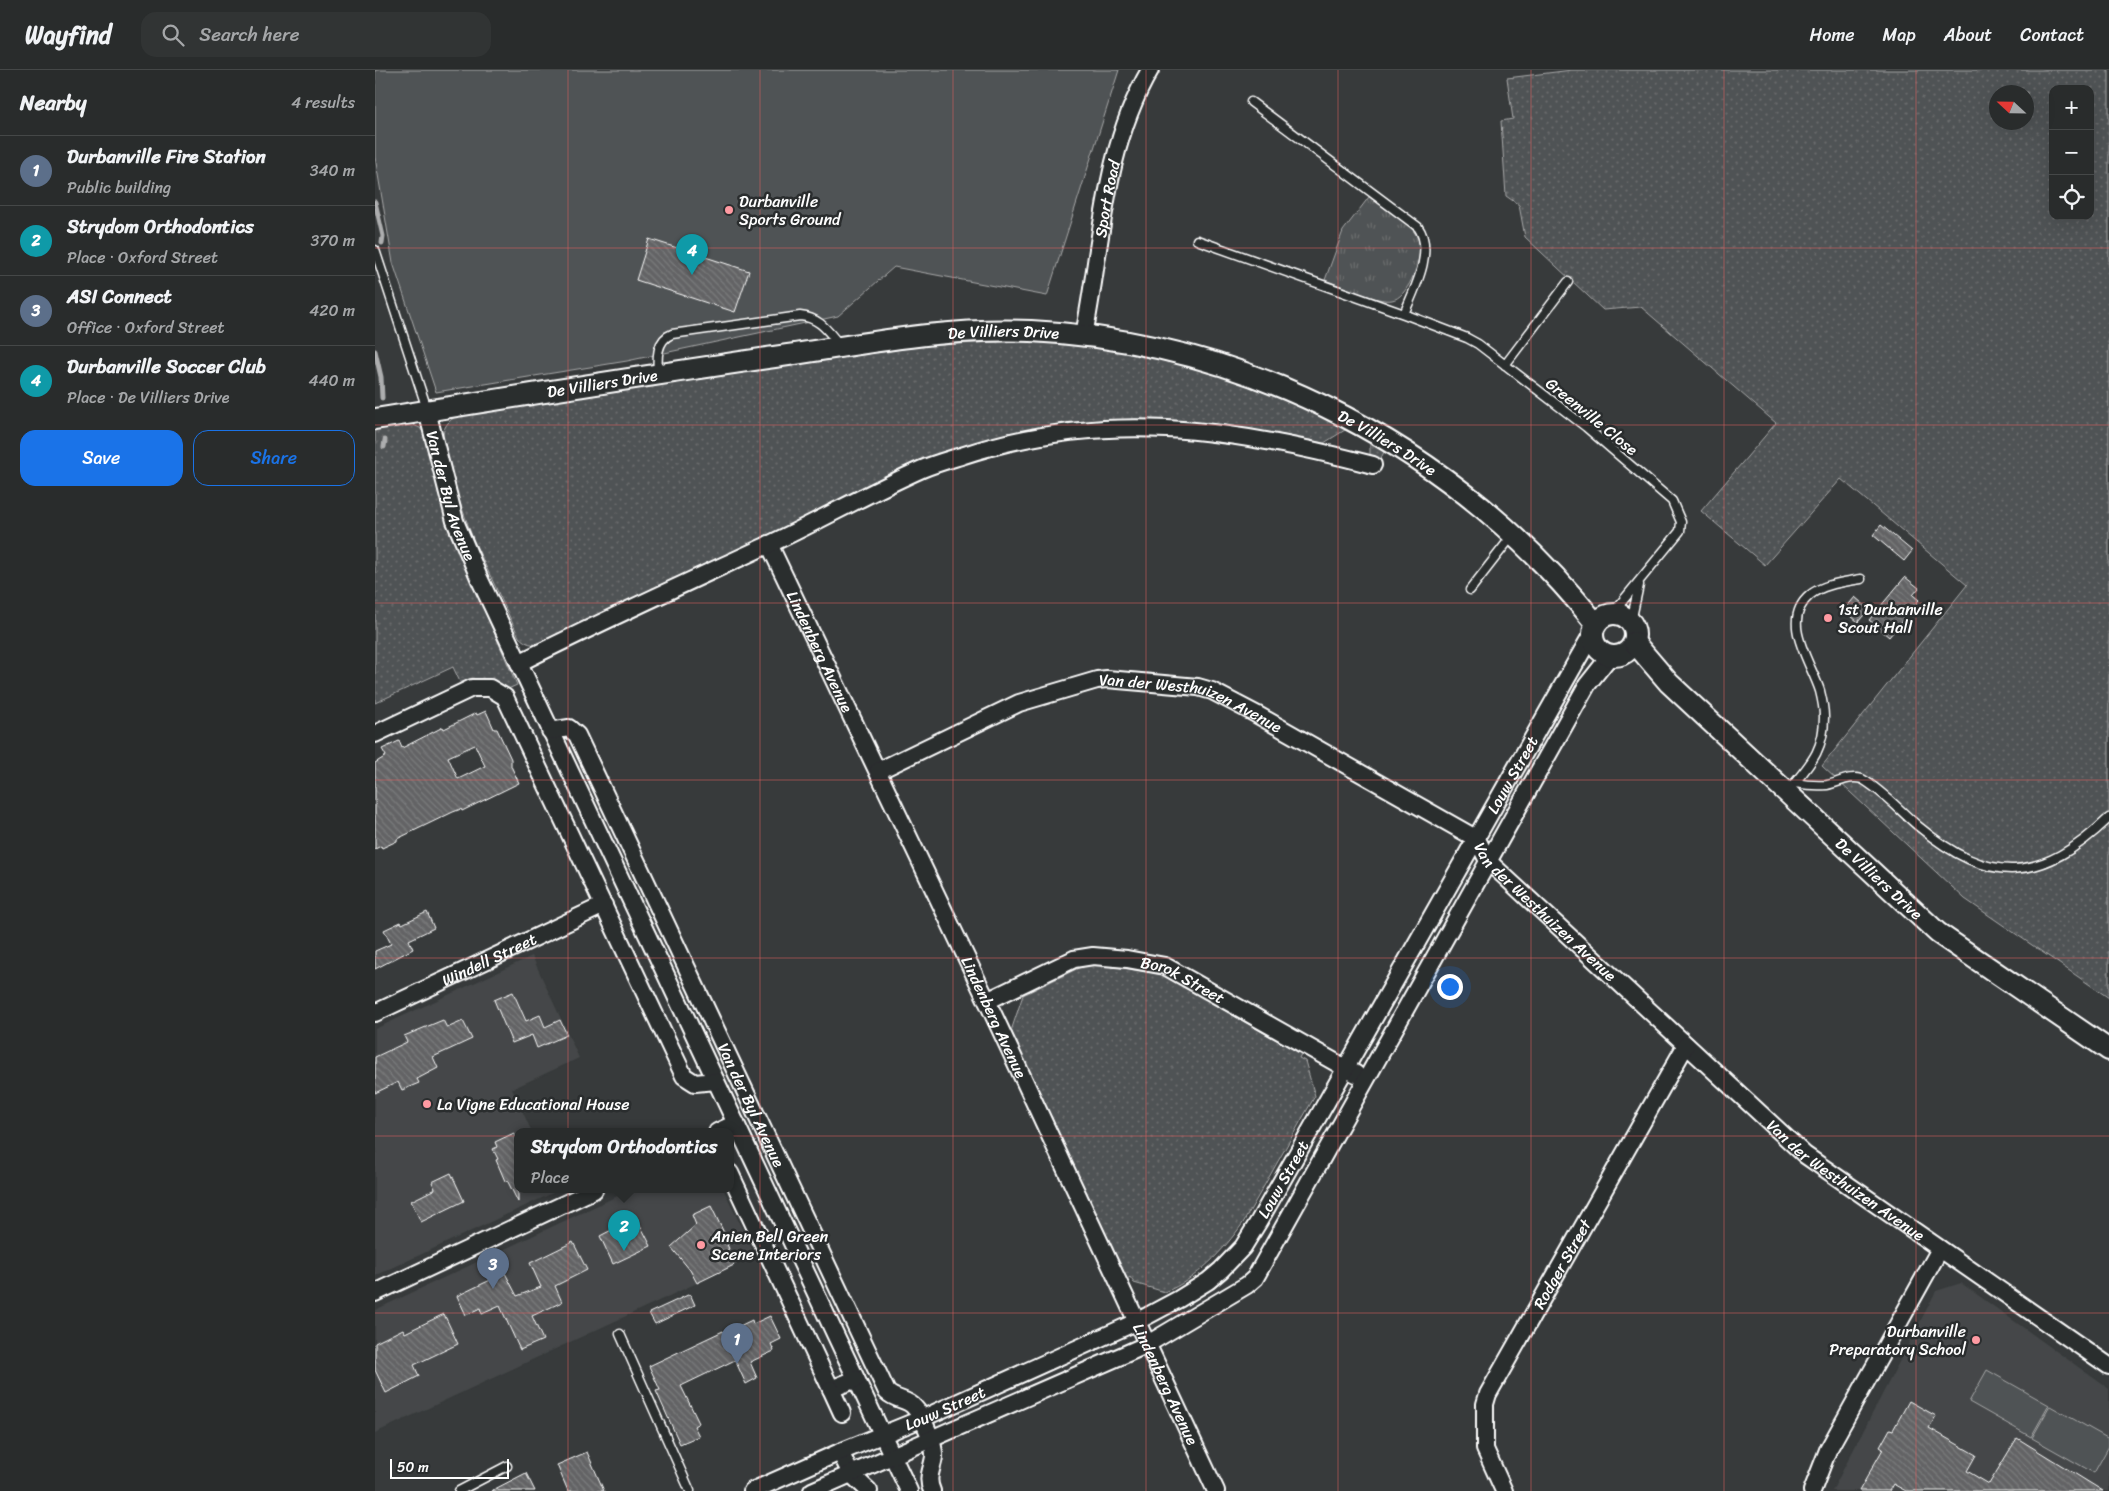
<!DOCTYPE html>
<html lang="en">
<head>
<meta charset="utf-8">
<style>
  :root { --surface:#292c2c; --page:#313434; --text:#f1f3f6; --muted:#a5a7a9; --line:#454848; --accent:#1a73e8 }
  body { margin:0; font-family:Sriracha,sans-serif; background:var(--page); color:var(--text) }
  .controls { position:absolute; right:15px; top:15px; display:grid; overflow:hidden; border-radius:10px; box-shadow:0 5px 20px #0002 }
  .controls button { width:45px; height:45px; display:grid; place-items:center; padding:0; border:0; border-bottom:1px solid var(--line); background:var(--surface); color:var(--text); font:25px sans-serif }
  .compass { position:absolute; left:1614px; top:15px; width:45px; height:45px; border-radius:50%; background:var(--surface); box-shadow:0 5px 20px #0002; rotate:292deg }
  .scale { position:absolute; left:15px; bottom:12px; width:119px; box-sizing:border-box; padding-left:5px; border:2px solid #fff; border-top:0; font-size:14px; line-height:18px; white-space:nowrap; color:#fff; -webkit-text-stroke:4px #2a2d2e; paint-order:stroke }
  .you { position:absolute; left:1074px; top:916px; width:18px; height:18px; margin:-12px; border:4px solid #fff; border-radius:50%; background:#1a73e8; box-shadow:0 0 0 8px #1a73e833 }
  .badge { display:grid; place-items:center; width:32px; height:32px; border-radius:50%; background:var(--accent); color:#fff; font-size:16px; font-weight:700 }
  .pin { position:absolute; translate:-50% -41px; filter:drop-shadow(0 1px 2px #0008) }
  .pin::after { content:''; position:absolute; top:26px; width:18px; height:15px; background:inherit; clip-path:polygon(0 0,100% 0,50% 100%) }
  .popup { position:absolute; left:139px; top:1058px; width:220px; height:65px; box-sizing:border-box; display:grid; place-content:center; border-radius:10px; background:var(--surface); filter:drop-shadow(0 1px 4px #0005); font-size:16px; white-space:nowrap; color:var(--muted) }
  .popup b { font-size:19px; color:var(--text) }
  .popup::after { content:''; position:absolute; left:50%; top:100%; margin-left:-10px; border:10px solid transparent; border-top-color:var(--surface) }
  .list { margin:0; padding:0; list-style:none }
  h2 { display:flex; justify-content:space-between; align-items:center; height:65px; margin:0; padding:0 20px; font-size:21px }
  h2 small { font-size:16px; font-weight:400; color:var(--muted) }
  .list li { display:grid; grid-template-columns:32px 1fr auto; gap:15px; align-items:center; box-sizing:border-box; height:70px; padding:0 20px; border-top:1px solid var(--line) }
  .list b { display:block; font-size:19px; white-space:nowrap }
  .list p { margin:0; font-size:16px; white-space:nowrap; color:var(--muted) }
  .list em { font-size:16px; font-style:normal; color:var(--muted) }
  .actions { display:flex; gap:10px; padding:15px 20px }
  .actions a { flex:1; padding:11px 0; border:1px solid var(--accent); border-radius:15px; text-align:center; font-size:18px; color:var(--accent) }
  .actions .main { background:var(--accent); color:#fff }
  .icon { flex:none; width:28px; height:28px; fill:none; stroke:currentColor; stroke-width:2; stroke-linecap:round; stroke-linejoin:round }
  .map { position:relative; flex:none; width:1734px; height:1421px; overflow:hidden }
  header { display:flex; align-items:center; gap:30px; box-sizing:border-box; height:70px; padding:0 25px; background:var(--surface); border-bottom:1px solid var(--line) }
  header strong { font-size:24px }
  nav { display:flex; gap:28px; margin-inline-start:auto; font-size:18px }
  .search { width:350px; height:45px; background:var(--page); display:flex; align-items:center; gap:12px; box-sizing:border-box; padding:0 18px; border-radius:15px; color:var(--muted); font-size:19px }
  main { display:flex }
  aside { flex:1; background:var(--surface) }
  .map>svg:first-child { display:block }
  .built { fill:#444748 }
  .grass { fill:url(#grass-dots); stroke:#a8a9aa; fill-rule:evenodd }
  .park { fill:url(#park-tufts); stroke:#a8a9aa }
  .pitch { fill:#505354; stroke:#a8a9aa }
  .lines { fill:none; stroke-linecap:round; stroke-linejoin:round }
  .stream { stroke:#adaeaf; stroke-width:5 }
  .building { fill:url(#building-back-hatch); stroke:#fff; fill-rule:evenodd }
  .service-casing { stroke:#fff; stroke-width:11 }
  .minor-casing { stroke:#fff; stroke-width:20 }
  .tertiary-casing { stroke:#fff; stroke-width:24 }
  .service { stroke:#2a2d2e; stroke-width:8 }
  .minor { stroke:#2a2d2e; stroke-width:16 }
  .tertiary { stroke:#2a2d2e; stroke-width:20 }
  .grid { fill:none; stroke:#e05e5e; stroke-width:1; stroke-opacity:0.55 }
  .poi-dot { fill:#ff9aa2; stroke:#2a2d2e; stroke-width:2 }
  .labels { text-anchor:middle; stroke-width:5; stroke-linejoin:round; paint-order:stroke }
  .street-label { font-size:16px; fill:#fff; stroke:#2a2d2e }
  .poi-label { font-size:16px; fill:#fff; stroke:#2a2d2e; text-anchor:start }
</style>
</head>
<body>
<header>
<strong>Wayfind</strong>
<div class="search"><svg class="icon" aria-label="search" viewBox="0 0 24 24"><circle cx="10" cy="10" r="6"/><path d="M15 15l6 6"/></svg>Search here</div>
<nav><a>Home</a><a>Map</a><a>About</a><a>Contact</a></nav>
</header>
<main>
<aside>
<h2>Nearby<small>4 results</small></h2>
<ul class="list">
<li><span class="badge" style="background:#5c6f8a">1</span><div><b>Durbanville Fire Station</b><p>Public building</p></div><em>340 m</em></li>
<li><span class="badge" style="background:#0f9aa8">2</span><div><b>Strydom Orthodontics</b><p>Place · Oxford Street</p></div><em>370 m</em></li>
<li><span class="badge" style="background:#5c6f8a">3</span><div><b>ASI Connect</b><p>Office · Oxford Street</p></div><em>420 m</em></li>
<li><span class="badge" style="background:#0f9aa8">4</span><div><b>Durbanville Soccer Club</b><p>Place · De Villiers Drive</p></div><em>440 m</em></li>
</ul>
<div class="actions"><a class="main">Save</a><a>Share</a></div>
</aside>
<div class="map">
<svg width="1734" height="1421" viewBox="0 0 1734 1421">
  <defs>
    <pattern id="grass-dots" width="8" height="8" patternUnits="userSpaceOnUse" patternTransform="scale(1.25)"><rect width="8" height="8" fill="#505354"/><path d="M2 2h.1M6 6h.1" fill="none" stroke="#6a6d6e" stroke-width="1.8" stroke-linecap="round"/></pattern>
    <pattern id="park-tufts" width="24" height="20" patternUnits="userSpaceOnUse" patternTransform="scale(1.25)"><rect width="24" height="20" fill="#505354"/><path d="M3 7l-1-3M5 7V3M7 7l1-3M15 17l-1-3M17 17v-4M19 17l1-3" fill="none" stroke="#6a6d6e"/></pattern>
    <pattern id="building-back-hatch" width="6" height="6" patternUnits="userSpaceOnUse" patternTransform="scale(1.25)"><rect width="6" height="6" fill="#636465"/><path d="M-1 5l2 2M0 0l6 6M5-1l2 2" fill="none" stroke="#7a7b7c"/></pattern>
  </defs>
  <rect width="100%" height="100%" fill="#373a3b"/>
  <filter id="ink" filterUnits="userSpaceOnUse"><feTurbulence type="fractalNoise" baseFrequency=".02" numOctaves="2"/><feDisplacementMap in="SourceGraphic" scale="10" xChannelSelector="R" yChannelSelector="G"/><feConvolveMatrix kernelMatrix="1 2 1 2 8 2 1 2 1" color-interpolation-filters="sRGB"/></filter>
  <g filter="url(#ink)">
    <!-- built -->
    <path class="built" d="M 157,886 L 204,988 L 137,1019 L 157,1062 L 143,1062 L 143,1120 L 184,1120 L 0,1206 L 0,1083 L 2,1082 L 0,1077 L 0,959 Z
      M 255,1120 L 349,1120 L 380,1186 L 0,1363 L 0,1240 Z
      M 1586,1213 L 1734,1319 L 1734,1421 L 1457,1421 L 1561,1221 Z"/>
    <!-- grass -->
    <path class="grass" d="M 1197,0 L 1734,0 L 1734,928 L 1590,829 L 1447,696 L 1592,515 L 1466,409 L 1390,495 L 1326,441 L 1401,353 L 1266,237 L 1228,240 L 1150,167 L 1144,135 L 1131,126 L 1126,51 L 1138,49 L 1132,8 ZM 1678,19 L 1715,19 L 1715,146 L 1678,146 ZM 1622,22 L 1652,22 L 1652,52 L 1622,52 Z
      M 657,270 L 763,281 L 839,300 L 931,334 L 1011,378 L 1005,390 L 995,386 L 995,373 L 970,360 L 949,373 C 868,356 783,343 699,353 C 656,357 615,369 574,383 L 167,573 C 158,576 151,574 144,567 L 98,469 L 82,424 L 68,370 C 67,358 73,350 84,345 L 547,276 Z
      M 34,353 L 45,358 L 50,365 L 67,436 L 76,464 L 142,615 L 133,619 C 118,608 103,607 86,614 L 78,597 L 0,633 L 0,358 Z
      M 714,893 L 786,904 L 926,984 L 924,988 L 930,991 L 940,1026 L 868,1153 C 848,1181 822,1209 790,1222 L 759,1213 L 755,1207 L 751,1210 L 636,961 L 648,925 Z"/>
    <!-- park -->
    <path class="park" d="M 994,127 L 1033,155 C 1040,162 1045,169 1045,179 C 1045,194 1032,228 1017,230 C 1003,233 965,215 950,210 L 968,161 Z"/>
    <!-- pitch -->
    <path class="pitch" d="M 0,0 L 744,0 L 672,226 L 519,197 L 463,246 L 252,291 L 61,322 L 18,193 L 0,87 Z
      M 1612,1300 L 1674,1335 L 1656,1367 L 1594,1332 Z
      M 1675,1336 L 1734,1369 L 1734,1376 L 1719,1403 L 1657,1368 Z"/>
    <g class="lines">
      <!-- stream -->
      <path class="stream" d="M 0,132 L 8,166 L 7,173
        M 0,281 L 6,307 L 7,328
        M 9,377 L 10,370"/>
    </g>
    <!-- building -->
    <path class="building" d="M 274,169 L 374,201 L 360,242 L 261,210 Z
      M 1506,455 L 1537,481 L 1529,491 L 1498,465 Z
      M 1530,507 L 1544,518 L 1538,525 L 1544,530 L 1514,567 L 1494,550 Z
      M 1480,527 L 1494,539 L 1483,552 L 1469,540 Z
      M 111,641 L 119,659 L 122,659 L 136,689 L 136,696 L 144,713 L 87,741 L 86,739 L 78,742 L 22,769 L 22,771 L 7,778 L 6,776 L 0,779 L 0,693 L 11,686 L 7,679 L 24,671 L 27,678 L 68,657 L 69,659 L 101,643 L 102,645 ZM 100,675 L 110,696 L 83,709 L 73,687 Z
      M 52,842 L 59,858 L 34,870 L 38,879 L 0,899 L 0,881 L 16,874 L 9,860 L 26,852 L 27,854 Z
      M 138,922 L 151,951 L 165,945 L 170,957 L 185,950 L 192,965 L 162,978 L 157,965 L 137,973 L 119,930 Z
      M 68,950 L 72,958 L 88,951 L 97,969 L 58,987 L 63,998 L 42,1009 L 44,1013 L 27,1020 L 23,1012 L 0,1023 L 0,987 L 32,972 L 29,966 Z
      M 139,1063 L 143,1071 L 143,1132 L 132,1110 L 130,1111 L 121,1090 L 123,1089 L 118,1079 L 122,1077 L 120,1072 Z
      M 76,1103 L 89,1131 L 46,1152 L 36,1131 L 60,1119 L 57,1112 Z
      M 336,1136 L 354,1173 L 352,1174 L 354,1179 L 352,1180 L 359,1195 L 322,1213 L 315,1200 L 296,1177 L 321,1155 L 317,1145 Z
      M 260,1145 L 276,1176 L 238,1194 L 225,1166 L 250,1153 L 249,1150 Z
      M 198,1172 L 212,1200 L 180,1216 L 187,1232 L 157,1246 L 168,1270 L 145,1280 L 125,1236 L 107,1244 L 105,1238 L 91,1245 L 82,1226 L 130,1203 L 142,1226 L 166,1217 L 155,1193 Z
      M 315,1224 L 320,1235 L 280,1254 L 274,1243 Z
      M 69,1244 L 83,1274 L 39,1295 L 44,1306 L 11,1323 L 0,1300 L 0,1273 L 28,1259 L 30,1263 Z
      M 395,1246 L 406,1269 L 396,1274 L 399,1281 L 375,1292 L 382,1308 L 371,1314 L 360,1290 L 306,1316 L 324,1353 L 319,1356 L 324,1366 L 305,1374 L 281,1321 L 285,1320 L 274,1296 L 348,1261 L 350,1263 L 377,1250 L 378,1254 Z
      M 1534,1331 L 1561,1346 L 1554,1358 L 1601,1385 L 1592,1401 L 1614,1414 L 1642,1368 L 1728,1421 L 1531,1421 L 1518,1414 L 1514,1421 L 1484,1421 L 1508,1379 L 1505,1377 L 1515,1359 L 1518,1360 Z
      M 212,1382 L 229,1421 L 193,1421 L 182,1395 Z
      M 151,1403 L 160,1421 L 116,1421 Z"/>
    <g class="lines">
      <defs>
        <path id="service" d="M 876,32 L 1043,157 C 1060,181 1039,220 1029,244
          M 822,170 L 1029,244 L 1092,268 L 1103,274 L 1211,357 L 1297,431 L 1306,452 L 1305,461 L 1237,544
          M 0,180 L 52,339
          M 1130,295 L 1193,212
          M 283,303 C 282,289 281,270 297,264 L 425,246 C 445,248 452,260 464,274
          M 1095,520 L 1137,466
          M 1256,552 L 1264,515
          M 1420,713 C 1431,715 1441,716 1452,715 C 1464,713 1474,705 1487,709 C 1508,721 1524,740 1543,756 C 1615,816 1666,813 1734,748
          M 1418,715 C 1437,692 1449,679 1449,647 C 1449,639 1447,629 1445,621 C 1436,592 1404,551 1435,525 C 1448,514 1470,512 1486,509
          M 245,1264 L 315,1421
          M 84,1421 L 132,1396"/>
        <g id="minor">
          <path id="s1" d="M 709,265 C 727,176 728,80 775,0"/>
          <path id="s2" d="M 52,341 L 80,451 L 105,510 L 534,1421"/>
          <path id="s3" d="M 394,474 L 612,931 L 841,1421"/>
          <path d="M 144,593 C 227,551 311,513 395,474 C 446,450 495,422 547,399 C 559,394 573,390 586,386 C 727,339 858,358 998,395"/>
          <path id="s4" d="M 175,661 L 194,658 L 202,665 L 512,1322 C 520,1330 533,1329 539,1337 C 548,1346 560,1375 559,1387 C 557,1400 551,1408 557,1421"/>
          <path d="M 0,664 L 97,618 L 115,618 L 130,627 L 309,1006 L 320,1013 L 341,1011"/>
          <path id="s5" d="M 503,701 L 644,633 L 722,610 L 732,609 L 823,617 L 837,621 L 881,644 L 1102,769 L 1113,791 L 1430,1085 L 1734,1296"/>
          <path id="s6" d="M 612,931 L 699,889 L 718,886 L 752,889 L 790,896 L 981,1004"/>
          <path id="s7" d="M 0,943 L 229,835"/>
          <path d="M 342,1062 L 361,1053"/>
          <path d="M 355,1103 L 456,1319 L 481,1309"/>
          <path d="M 0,1223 L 219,1120"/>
          <path d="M 456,1319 L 467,1343"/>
          <path d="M 465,1382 L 476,1404 L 494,1421"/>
          <path id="s8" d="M 377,1421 L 465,1382 L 546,1349 L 761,1252 L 804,1229 L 833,1211 L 846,1200 L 868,1177 L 884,1151 L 1218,562"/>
          <path d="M 437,1421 L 771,1275 L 872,1215 L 880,1208 L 1212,615 L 1235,586"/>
          <path id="s9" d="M 1129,1421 L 1110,1379 L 1110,1334 L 1113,1324 L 1311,975"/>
          <path d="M 1437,1421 L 1453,1380 L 1565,1179"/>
        </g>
        <g id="tertiary">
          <path id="s10" d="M 0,349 C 137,327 275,305 413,285 C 494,273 574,257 656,261 C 878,272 1083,381 1221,554"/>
          <circle cx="1239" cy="565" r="21"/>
          <path id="s11" d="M 1259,572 L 1294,613 L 1563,863 L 1734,980"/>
        </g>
      </defs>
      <!-- service casing -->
      <use href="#service" class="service-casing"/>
      <!-- minor casing -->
      <use href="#minor" class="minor-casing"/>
      <!-- tertiary casing -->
      <use href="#tertiary" class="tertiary-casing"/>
      <!-- service -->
      <use href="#service" class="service"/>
      <!-- minor -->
      <use href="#minor" class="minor"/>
      <!-- tertiary -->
      <use href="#tertiary" class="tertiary"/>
    </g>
  </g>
  <!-- grid -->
  <path class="grid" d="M 193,0 L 193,1421M 385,0 L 385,1421M 578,0 L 578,1421M 771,0 L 771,1421M 963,0 L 963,1421M 1156,0 L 1156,1421M 1349,0 L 1349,1421M 1541,0 L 1541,1421M 0,178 L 1734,178M 0,355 L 1734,355M 0,533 L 1734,533M 0,710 L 1734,710M 0,888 L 1734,888M 0,1066 L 1734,1066M 0,1243 L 1734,1243"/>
  <!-- markers -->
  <g class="poi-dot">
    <circle cx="354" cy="140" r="5"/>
    <circle cx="1453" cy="548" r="5"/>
    <circle cx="52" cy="1034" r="5"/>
    <circle cx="326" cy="1175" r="5"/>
    <circle cx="1601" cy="1270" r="5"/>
  </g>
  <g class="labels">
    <!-- street labels -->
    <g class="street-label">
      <text dy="6" stroke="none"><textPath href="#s1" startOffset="138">Sport Road</textPath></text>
      <text dy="6" stroke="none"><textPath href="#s10" startOffset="635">De Villiers Drive</textPath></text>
      <text dy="6" stroke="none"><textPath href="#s10" startOffset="230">De Villiers Drive</textPath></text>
      <text transform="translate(1217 346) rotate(39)" y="6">Greenville Close</text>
      <text dy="6" stroke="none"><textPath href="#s10" startOffset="1040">De Villiers Drive</textPath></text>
      <text dy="6" stroke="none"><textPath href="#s2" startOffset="88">Van der Byl Avenue</textPath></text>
      <text dy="6" stroke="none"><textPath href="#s3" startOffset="119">Lindenberg Avenue</textPath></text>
      <text dy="6" stroke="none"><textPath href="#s5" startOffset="336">Van der Westhuizen Avenue</textPath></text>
      <text dy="6" stroke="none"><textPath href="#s8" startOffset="1095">Louw Street</textPath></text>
      <text dy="6" stroke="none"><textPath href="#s11" startOffset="341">De Villiers Drive</textPath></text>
      <text dy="6" stroke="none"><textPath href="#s5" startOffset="758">Van der Westhuizen Avenue</textPath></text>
      <text dy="6" stroke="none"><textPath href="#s7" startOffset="126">Windell Street</textPath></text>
      <text dy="6" stroke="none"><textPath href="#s6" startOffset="210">Borok Street</textPath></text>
      <text dy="6" stroke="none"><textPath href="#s3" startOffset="524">Lindenberg Avenue</textPath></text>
      <text dy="6" stroke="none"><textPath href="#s4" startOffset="439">Van der Byl Avenue</textPath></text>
      <text dy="6" stroke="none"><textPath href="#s5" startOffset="1162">Van der Westhuizen Avenue</textPath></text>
      <text dy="6" stroke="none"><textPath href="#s8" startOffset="630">Louw Street</textPath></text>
      <text dy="6" stroke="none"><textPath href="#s9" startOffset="251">Rodger Street</textPath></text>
      <text dy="6" stroke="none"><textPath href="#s3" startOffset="929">Lindenberg Avenue</textPath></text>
      <text dy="6" stroke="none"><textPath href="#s8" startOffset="210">Louw Street</textPath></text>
    </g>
    <!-- poi labels -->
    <g class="poi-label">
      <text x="364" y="137">Durbanville<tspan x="364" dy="18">Sports Ground</tspan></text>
      <text x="1463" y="545">1st Durbanville<tspan x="1463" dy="18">Scout Hall</tspan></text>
      <text x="62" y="1040">La Vigne Educational House</text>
      <text x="336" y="1172">Anien Bell Green<tspan x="336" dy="18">Scene Interiors</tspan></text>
      <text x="1591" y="1267" text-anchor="end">Durbanville<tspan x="1591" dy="18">Preparatory School</tspan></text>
    </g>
  </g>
</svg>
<div class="controls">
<button>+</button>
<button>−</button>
<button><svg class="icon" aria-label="locate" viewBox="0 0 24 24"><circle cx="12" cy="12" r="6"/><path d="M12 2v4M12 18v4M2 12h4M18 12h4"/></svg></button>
</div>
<svg class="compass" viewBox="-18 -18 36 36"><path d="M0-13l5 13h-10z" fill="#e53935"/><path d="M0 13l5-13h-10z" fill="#a5a7a9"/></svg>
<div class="scale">50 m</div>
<div class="you"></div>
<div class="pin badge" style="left:362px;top:1294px;background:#5c6f8a">1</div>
<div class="pin badge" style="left:249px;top:1181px;background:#0f9aa8">2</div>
<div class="popup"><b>Strydom Orthodontics</b>Place</div>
<div class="pin badge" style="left:118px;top:1219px;background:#5c6f8a">3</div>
<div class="pin badge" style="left:317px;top:205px;background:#0f9aa8">4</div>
</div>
</main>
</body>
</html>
